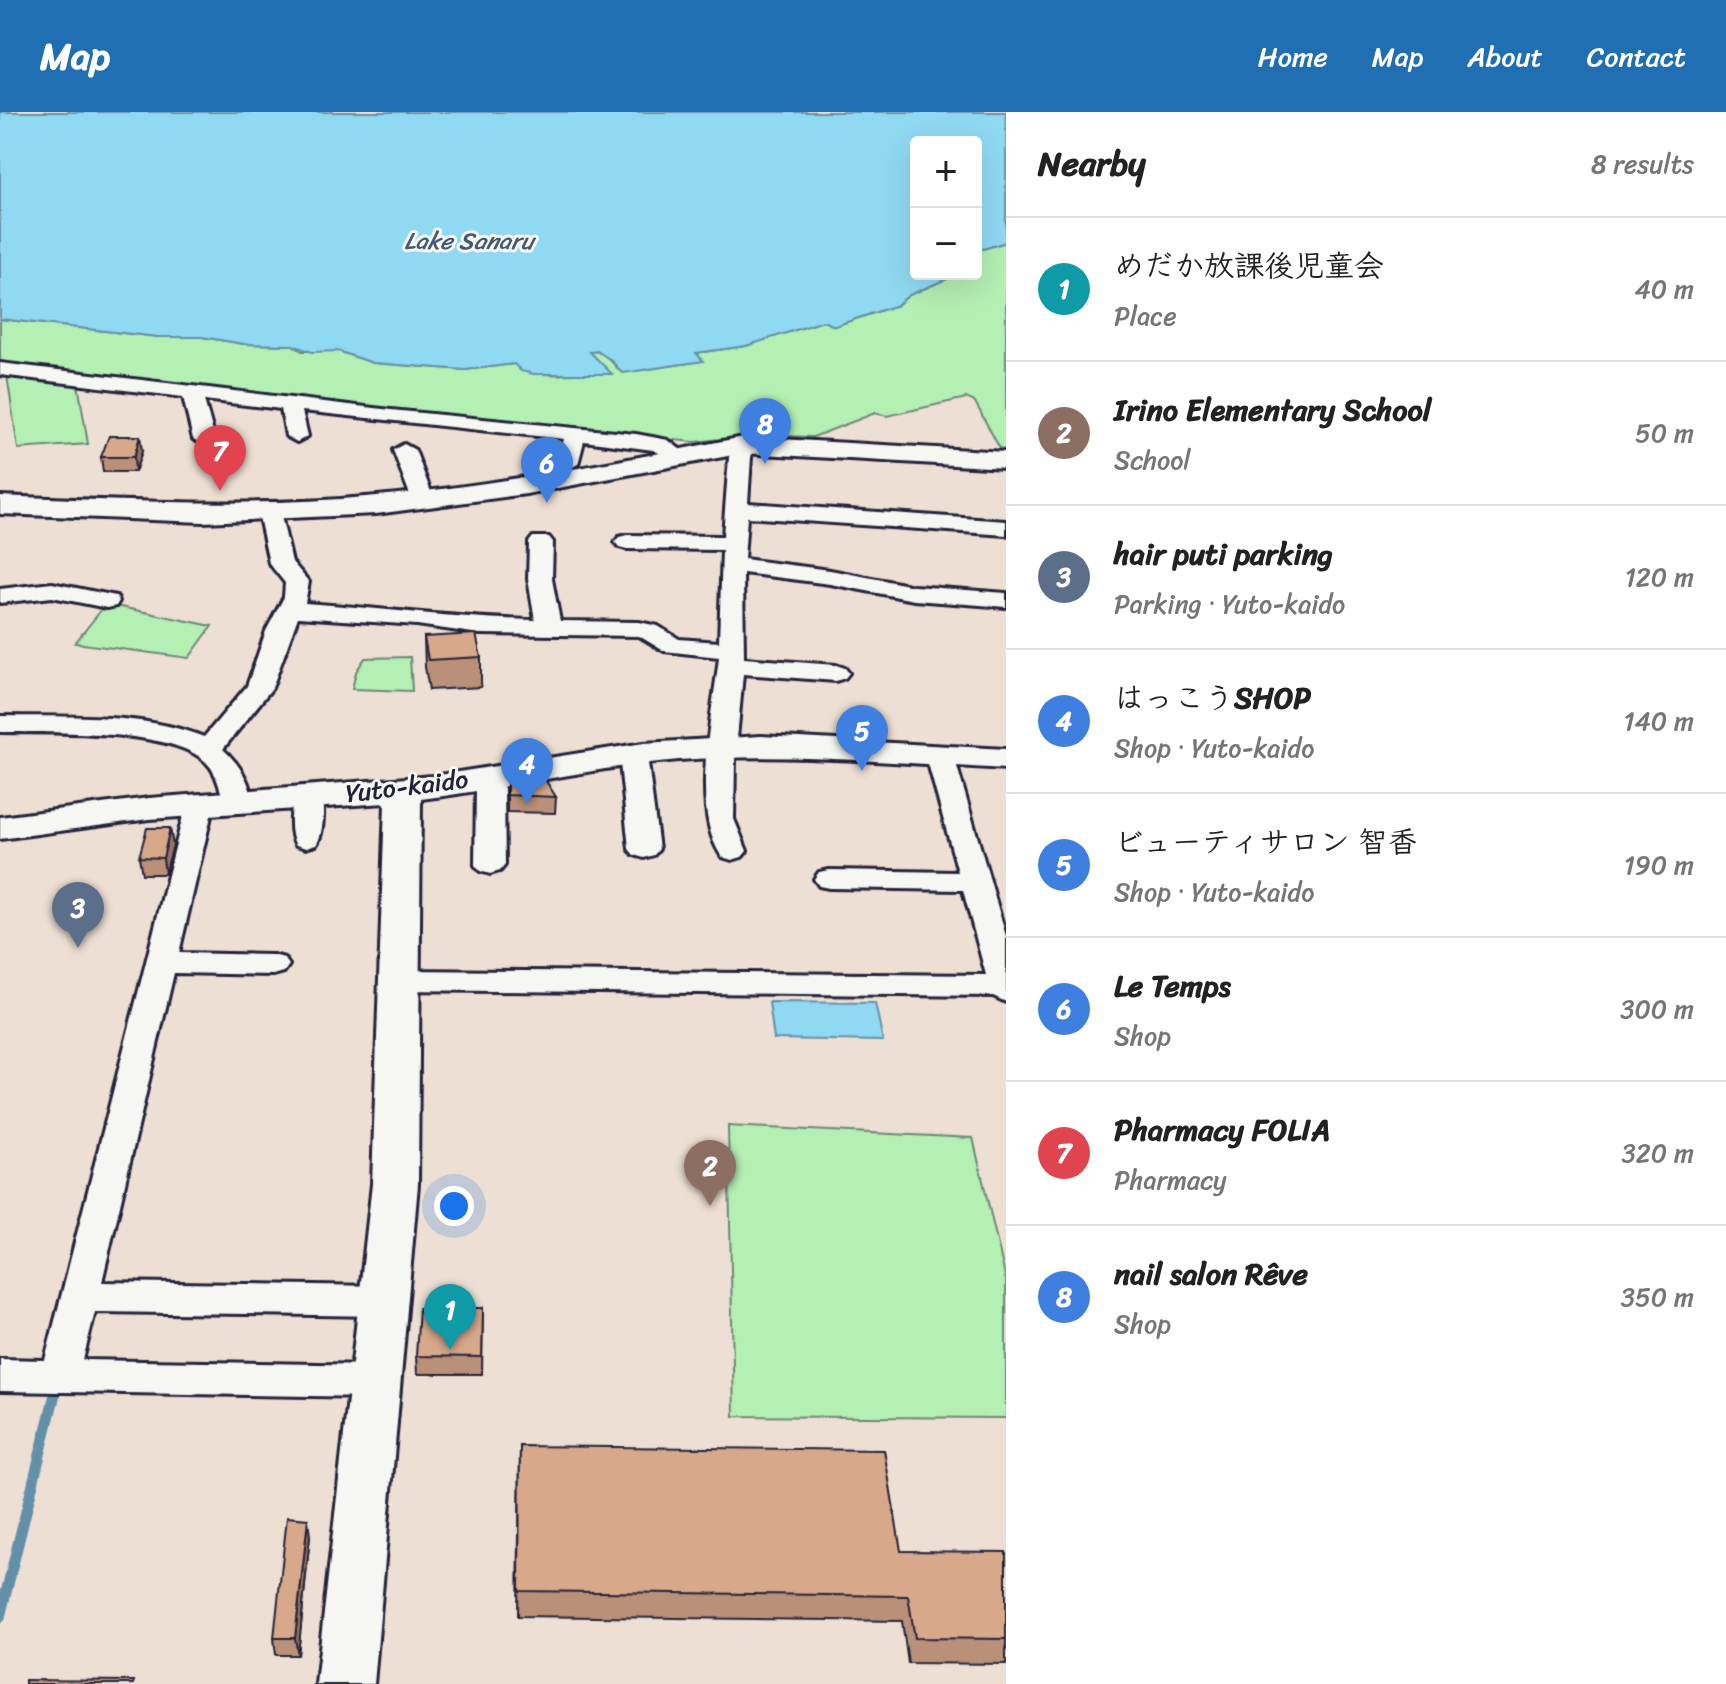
<!DOCTYPE html>
<html lang="en">
<head>
<meta charset="utf-8">
<style>
  :root { --surface:#fff; --page:#f2f2f2; --text:#222; --muted:#767676; --line:#e0e0e0; --accent:#1f6fb2 }
  body { margin:0; font-family:Sriracha,"Klee One",sans-serif; background:var(--page); color:var(--text) }
  .controls { position:absolute; right:24px; top:24px; display:grid; overflow:hidden; border-radius:8px; box-shadow:0 8px 32px #0002 }
  .controls button { width:72px; height:72px; display:grid; place-items:center; padding:0; border:0; border-bottom:2px solid var(--line); background:var(--surface); color:var(--text); font:40px sans-serif }
  .you { position:absolute; left:454px; top:1094px; width:28px; height:28px; margin:-20px; border:6px solid #fff; border-radius:50%; background:#1a73e8; box-shadow:0 0 0 12px #1a73e833 }
  .badge { display:grid; place-items:center; width:52px; height:52px; border-radius:50%; background:var(--accent); color:#fff; font-size:26px; font-weight:700 }
  .pin { position:absolute; translate:-50% -66px; filter:drop-shadow(0 2px 4px #0008) }
  .pin::after { content:''; position:absolute; top:42px; width:28px; height:24px; background:inherit; clip-path:polygon(0 0,100% 0,50% 100%) }
  .list { margin:0; padding:0; list-style:none }
  h2 { display:flex; justify-content:space-between; align-items:center; height:104px; margin:0; padding:0 32px; font-size:34px }
  h2 small { font-size:26px; font-weight:400; color:var(--muted) }
  .list li { display:grid; grid-template-columns:52px 1fr auto; gap:24px; align-items:center; box-sizing:border-box; height:144px; padding:0 32px; border-top:2px solid var(--line) }
  .list b { display:block; font-size:30px; white-space:nowrap }
  .list p { margin:0; font-size:26px; white-space:nowrap; color:var(--muted) }
  .list em { font-size:26px; font-style:normal; color:var(--muted) }
  .map { position:relative; flex:none; width:1006px; height:1572px; overflow:hidden }
  header { display:flex; align-items:center; gap:48px; box-sizing:border-box; height:112px; padding:0 40px; background:var(--accent); color:#fff }
  header strong { font-size:38px }
  nav { display:flex; gap:44px; margin-inline-start:auto; font-size:28px }
  main { display:flex }
  aside { flex:1; background:var(--surface) }
  .map>svg:first-child { display:block }
  .green { fill:#b4efb3; stroke:#6b8877; stroke-width:2 }
  .water { fill:#90d9f2; stroke:#6490a9; stroke-width:2 }
  .lines { fill:none; stroke-linecap:round; stroke-linejoin:round }
  .stream { stroke:#6490a9; stroke-width:11 }
  .minor-casing { stroke:#22223b; stroke-width:6 }
  .tertiary-casing { stroke:#22223b; stroke-width:6 }
  .minor { fill:#f6f6f2; fill-rule:evenodd }
  .tertiary { fill:#f6f6f2; fill-rule:evenodd }
  .wall { fill:#ba9078; stroke:#22223b; stroke-width:2 }
  .shaded-wall { fill:#977661; stroke:#22223b; stroke-width:2 }
  .building { fill:#d8a88b; stroke:#22223b; stroke-width:2 }
  .labels { text-anchor:middle; stroke-width:6; stroke-linejoin:round; paint-order:stroke }
  .far-water-label { font-size:24px; font-style:italic; fill:#435972; stroke:#f6f6f2 }
  .street-label { font-size:26px; fill:#22223b; stroke:#f6f6f2 }
</style>
</head>
<body>
<header>
<strong>Map</strong>
<nav><a>Home</a><a>Map</a><a>About</a><a>Contact</a></nav>
</header>
<main>
<div class="map">
<svg width="1006" height="1572" viewBox="0 0 1006 1572">
  <rect width="100%" height="100%" fill="#eddfd3"/>
  <filter id="ink" filterUnits="userSpaceOnUse"><feTurbulence type="fractalNoise" baseFrequency=".0125" numOctaves="2"/><feDisplacementMap in="SourceGraphic" scale="16" xChannelSelector="R" yChannelSelector="G"/><feConvolveMatrix kernelMatrix="1 2 1 2 8 2 1 2 1" color-interpolation-filters="sRGB"/></filter>
  <g filter="url(#ink)">
    <!-- green -->
    <path class="green" d="M 1006,130 L 1006,339 L 1000,337 L 975,290 L 966,286 L 887,304 L 875,301 L 813,325 L 753,323 L 695,330 L 393,301 L 0,254 L 0,207 L 158,225 L 202,225 L 244,232 L 293,233 L 302,239 L 338,239 L 373,251 L 465,258 L 514,252 C 545,270 575,259 611,262 L 589,239 C 605,238 612,251 622,261 L 702,249 L 696,241 L 746,234 L 823,209 L 835,214 L 897,193 L 909,183 L 949,166 L 949,162 L 976,162 L 976,139 Z
      M 7,263 L 78,272 L 88,332 L 18,337 Z
      M 106,492 L 212,514 L 189,546 L 75,531 Z
      M 410,545 L 412,579 L 352,577 L 356,560 L 365,546 Z
      M 728,1014 L 973,1026 L 1006,1168 L 1006,1306 L 734,1304 Z"/>
    <!-- water -->
    <path class="water" d="M 0,0 L 1006,0 L 1006,130 L 976,139 L 976,30 L 916,30 L 916,162 L 949,162 L 949,166 L 909,183 L 897,193 L 835,214 L 823,209 L 746,234 L 696,241 L 703,249 L 622,261 L 611,248 L 597,239 L 590,240 L 612,262 L 534,262 L 521,259 L 514,252 L 465,258 L 373,251 L 338,239 L 312,240 L 293,233 L 244,232 L 202,225 L 158,225 L 0,207 Z
      M 769,890 L 875,891 L 883,929 L 774,927 Z"/>
    <g class="lines">
      <!-- stream -->
      <path class="stream" d="M 0,1505 L 56,1278"/>
      <defs>
        <path id="minor" d="M 0,251 L 391,298 L 636,322 L 668,328 L 689,344 L 678,350 L 653,338 L 584,329 L 578,352 L 567,358 L 556,352 L 564,327 L 302,299 L 308,324 L 297,330 L 286,324 L 281,297 L 204,288 L 215,327 L 204,333 L 193,327 L 183,285 L 0,263 Z
          M 744,327 L 755,333 L 751,345 L 748,391 L 1006,409 L 1006,423 L 747,405 L 744,447 L 830,458 L 914,474 L 1006,481 L 1006,495 L 914,488 L 830,472 L 743,461 L 744,546 L 836,553 L 845,556 L 849,561 L 845,566 L 836,569 L 743,562 L 735,648 L 734,707 L 747,739 L 742,745 L 732,748 L 722,745 C 689,698 713,601 719,545 L 664,539 L 639,524 L 480,522 L 417,513 L 298,505 L 272,576 L 223,637 C 238,651 250,668 252,688 L 248,694 L 238,696 L 228,694 C 218,680 220,664 206,650 C 172,616 49,621 0,620 L 0,604 C 65,605 142,600 204,625 L 247,574 L 266,519 L 284,485 L 285,471 L 269,451 L 258,400 L 261,395 L 277,395 L 280,400 L 292,450 L 309,470 L 305,491 C 382,496 458,507 535,508 L 528,467 L 529,430 L 533,425 L 549,425 L 553,430 L 552,467 L 560,509 L 639,510 L 658,514 L 679,527 L 719,530 L 722,438 L 627,437 L 619,435 L 615,430 L 619,425 L 627,423 L 723,424 L 729,345 L 736,328 Z
          M 404,332 L 415,338 L 434,388 L 431,393 L 415,393 L 412,388 L 393,338 Z
          M 52,471 L 116,484 L 119,489 L 116,494 L 107,496 L 52,485 L 0,491 L 0,477 Z
          M 630,634 L 640,636 L 648,651 L 659,737 L 654,743 L 644,746 L 634,743 L 629,737 L 620,651 L 616,642 L 620,636 Z
          M 940,636 L 950,638 L 954,644 L 1006,824 L 1006,890 L 993,884 L 400,878 L 389,875 L 384,868 L 389,861 L 400,858 L 986,863 L 963,778 L 829,776 L 819,774 L 814,767 L 819,760 L 829,758 L 958,760 L 926,644 L 930,638 Z
          M 485,657 L 495,659 L 504,676 L 505,753 L 500,759 L 490,762 L 480,759 L 475,753 L 476,676 L 471,665 L 475,659 Z
          M 308,676 L 318,678 C 326,689 324,722 316,733 L 306,736 L 296,733 C 288,722 290,689 298,678 Z
          M 197,683 L 207,685 L 211,691 L 211,704 L 179,841 L 273,843 L 284,846 L 289,853 L 284,860 L 273,863 L 174,861 L 102,1170 L 383,1174 L 396,1178 L 402,1189 L 396,1200 L 383,1204 L 95,1200 L 83,1248 L 375,1253 L 389,1258 L 395,1269 L 389,1280 L 375,1285 L 0,1279 L 0,1247 L 45,1248 L 183,704 L 183,691 L 187,685 Z"/>
        <path id="tertiary" d="M 744,325 L 1006,340 L 1006,356 L 744,341 L 526,382 L 376,402 L 203,410 L 0,402 L 0,384 C 126,389 252,396 377,384 C 501,373 622,348 744,325 Z
          M 761,624 L 1006,637 L 1006,657 C 897,651 788,640 679,648 C 592,655 507,677 421,687 L 418,1072 L 374,1572 L 316,1572 L 372,1072 L 385,691 L 149,707 L 0,727 L 0,705 L 149,686 L 433,664 L 644,631 Z"/>
      </defs>
      <!-- minor casing -->
      <use href="#minor" class="minor-casing"/>
      <!-- tertiary casing -->
      <use href="#tertiary" class="tertiary-casing"/>
      <!-- minor -->
      <use href="#minor" class="minor"/>
      <!-- tertiary -->
      <use href="#tertiary" class="tertiary"/>
    </g>
    <!-- wall -->
    <path class="wall" d="M 142,339 L 135,360 L 103,360 L 101,345 Z
      M 424,525 L 481,545 L 481,575 L 429,578 L 425,555 Z
      M 507,669 L 556,685 L 555,701 L 507,700 Z
      M 173,733 L 165,762 L 142,762 L 139,745 Z
      M 483,1196 L 482,1262 L 417,1262 L 416,1244 Z
      M 520,1334 L 901,1439 L 1006,1442 L 1006,1552 L 908,1551 L 902,1509 L 518,1504 Z
      M 310,1424 L 298,1543 L 276,1543 L 274,1526 Z"/>
    <!-- shaded-wall -->
    <path class="shaded-wall" d="M 140,324 L 142,339 L 135,360 L 134,345 Z
      M 170,716 L 173,733 L 165,762 L 163,746 Z
      M 308,1407 L 310,1424 L 298,1543 L 295,1526 Z"/>
    <!-- building -->
    <path class="building" d="M 109,324 L 140,324 L 134,345 L 101,345 Z
      M 476,522 L 481,545 L 428,548 L 424,525 Z
      M 541,661 L 556,685 L 507,683 L 507,669 Z
      M 147,716 L 170,716 L 163,746 L 139,745 Z
      M 419,1196 L 483,1196 L 482,1245 L 416,1244 Z
      M 520,1334 L 884,1338 L 901,1439 L 1006,1440 L 1006,1527 L 915,1526 L 908,1484 L 519,1479 Z
      M 287,1405 L 308,1407 L 295,1526 L 274,1526 Z
      M 25,1568 L 134,1569 L 133,1572 L 25,1572 Z"/>
  </g>
  <g class="labels">
    <!-- far-water labels -->
    <g class="far-water-label">
      <text x="469" y="137">Lake Sanaru</text>
    </g>
    <!-- street labels -->
    <g class="street-label">
      <text transform="translate(407 674) rotate(-7)" y="9">Yuto-kaido</text>
    </g>
  </g>
</svg>
<div class="controls">
<button>+</button>
<button>−</button>
</div>
<div class="you"></div>
<div class="pin badge" style="left:450px;top:1238px;background:#0f9aa8">1</div>
<div class="pin badge" style="left:710px;top:1094px;background:#8d6e63">2</div>
<div class="pin badge" style="left:78px;top:836px;background:#5c6f8a">3</div>
<div class="pin badge" style="left:527px;top:692px;background:#3f7fe0">4</div>
<div class="pin badge" style="left:862px;top:659px;background:#3f7fe0">5</div>
<div class="pin badge" style="left:547px;top:391px;background:#3f7fe0">6</div>
<div class="pin badge" style="left:220px;top:379px;background:#e0444e">7</div>
<div class="pin badge" style="left:765px;top:352px;background:#3f7fe0">8</div>
</div>
<aside>
<h2>Nearby<small>8 results</small></h2>
<ul class="list">
<li><span class="badge" style="background:#0f9aa8">1</span><div><b>めだか放課後児童会</b><p>Place</p></div><em>40 m</em></li>
<li><span class="badge" style="background:#8d6e63">2</span><div><b>Irino Elementary School</b><p>School</p></div><em>50 m</em></li>
<li><span class="badge" style="background:#5c6f8a">3</span><div><b>hair puti parking</b><p>Parking · Yuto-kaido</p></div><em>120 m</em></li>
<li><span class="badge" style="background:#3f7fe0">4</span><div><b>はっこうSHOP</b><p>Shop · Yuto-kaido</p></div><em>140 m</em></li>
<li><span class="badge" style="background:#3f7fe0">5</span><div><b>ビューティサロン 智香</b><p>Shop · Yuto-kaido</p></div><em>190 m</em></li>
<li><span class="badge" style="background:#3f7fe0">6</span><div><b>Le Temps</b><p>Shop</p></div><em>300 m</em></li>
<li><span class="badge" style="background:#e0444e">7</span><div><b>Pharmacy FOLIA</b><p>Pharmacy</p></div><em>320 m</em></li>
<li><span class="badge" style="background:#3f7fe0">8</span><div><b>nail salon Rêve</b><p>Shop</p></div><em>350 m</em></li>
</ul>
</aside>
</main>
</body>
</html>
